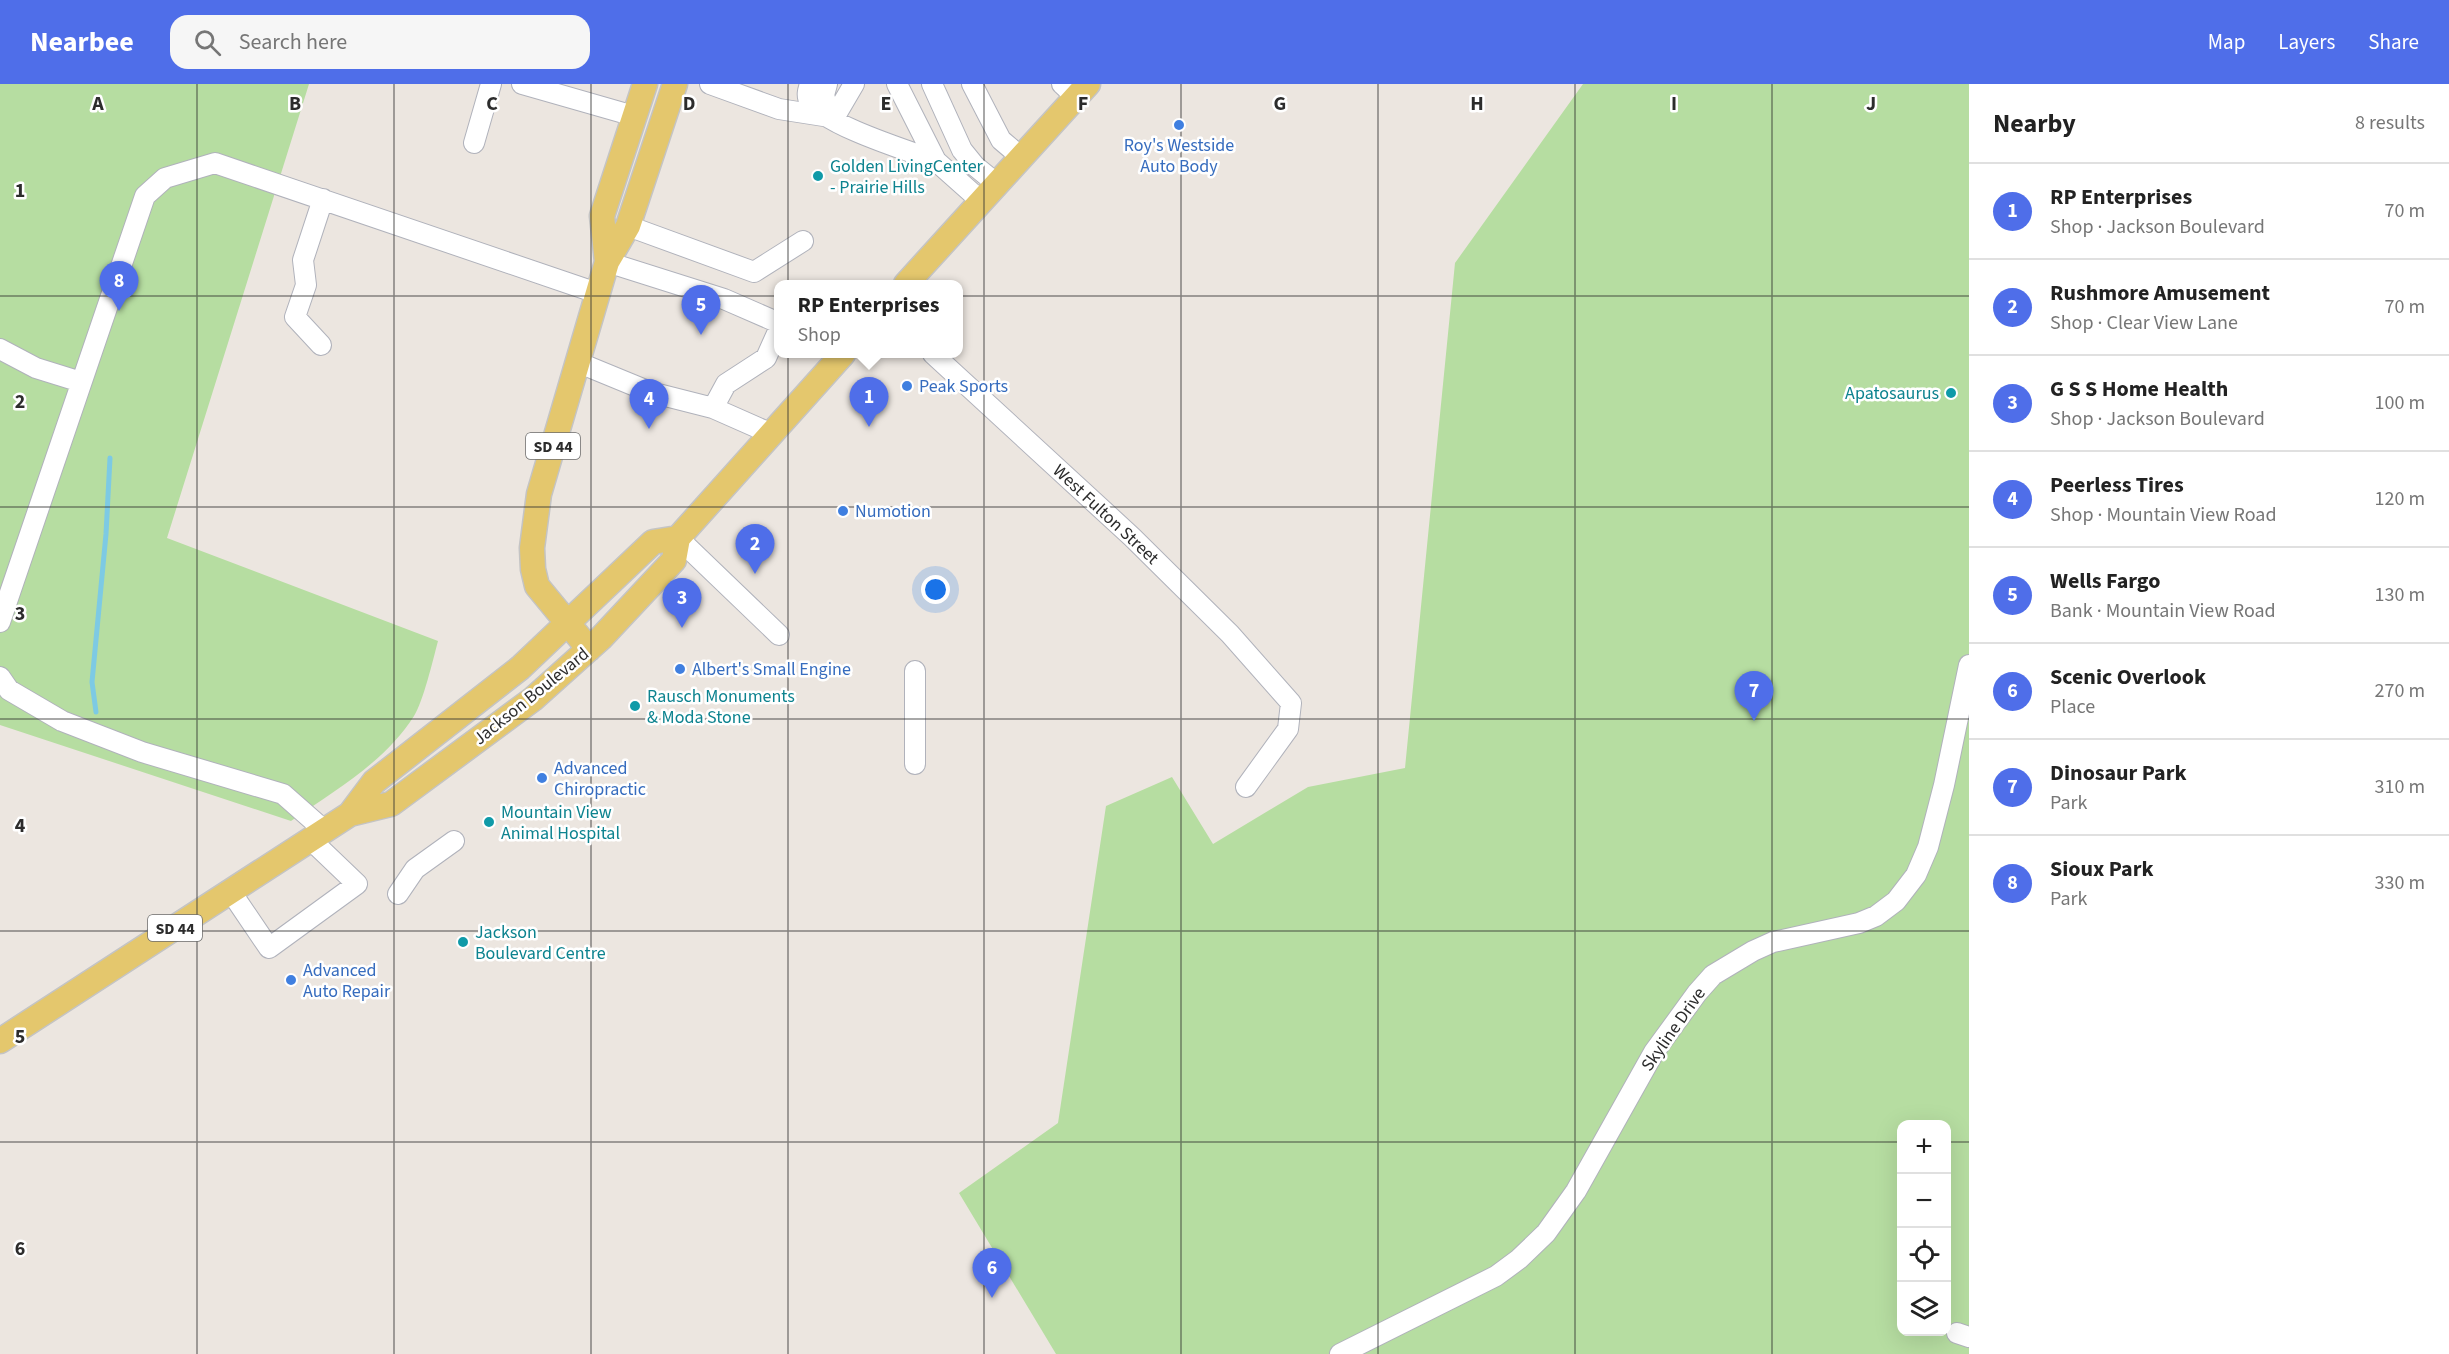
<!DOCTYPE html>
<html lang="en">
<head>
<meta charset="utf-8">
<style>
  :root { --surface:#fff; --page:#f6f6f6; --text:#222; --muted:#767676; --line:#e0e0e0; --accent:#4f6ee9 }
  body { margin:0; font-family:"Source Sans 3",sans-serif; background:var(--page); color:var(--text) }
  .controls { position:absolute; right:18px; bottom:18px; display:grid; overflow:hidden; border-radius:12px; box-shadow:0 6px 24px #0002 }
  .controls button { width:54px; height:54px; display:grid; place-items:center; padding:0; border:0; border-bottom:2px solid var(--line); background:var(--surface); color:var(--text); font:30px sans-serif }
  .you { position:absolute; left:936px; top:506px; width:21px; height:21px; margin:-15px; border:4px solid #fff; border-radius:50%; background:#1a73e8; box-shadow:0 0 0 9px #1a73e833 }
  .badge { display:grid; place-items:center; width:39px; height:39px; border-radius:50%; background:var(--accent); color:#fff; font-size:20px; font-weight:700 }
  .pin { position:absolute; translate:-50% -50px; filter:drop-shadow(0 2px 3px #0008) }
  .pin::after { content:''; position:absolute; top:32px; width:21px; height:18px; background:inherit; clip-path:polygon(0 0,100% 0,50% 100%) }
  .popup { position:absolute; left:774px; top:196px; width:189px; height:78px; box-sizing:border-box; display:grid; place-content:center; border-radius:12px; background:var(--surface); filter:drop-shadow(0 2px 4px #0005); font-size:20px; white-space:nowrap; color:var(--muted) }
  .popup b { font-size:22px; color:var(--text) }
  .popup::after { content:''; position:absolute; left:50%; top:100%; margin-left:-12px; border:12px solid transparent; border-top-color:var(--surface) }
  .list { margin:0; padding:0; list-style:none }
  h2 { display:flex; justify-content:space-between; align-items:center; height:78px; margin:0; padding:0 24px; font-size:26px }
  h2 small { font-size:20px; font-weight:400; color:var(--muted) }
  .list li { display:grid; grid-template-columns:39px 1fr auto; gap:18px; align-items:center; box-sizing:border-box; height:96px; padding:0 24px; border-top:2px solid var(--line) }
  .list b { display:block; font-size:22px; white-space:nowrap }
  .list p { margin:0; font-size:20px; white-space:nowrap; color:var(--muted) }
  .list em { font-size:20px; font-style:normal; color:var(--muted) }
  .icon { flex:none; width:33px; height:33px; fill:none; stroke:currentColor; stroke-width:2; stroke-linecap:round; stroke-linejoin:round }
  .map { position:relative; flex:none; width:1969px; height:1270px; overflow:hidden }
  header { display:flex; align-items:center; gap:36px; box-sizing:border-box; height:84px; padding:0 30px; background:var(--accent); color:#fff }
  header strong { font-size:28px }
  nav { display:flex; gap:33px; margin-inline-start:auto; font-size:21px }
  .search { width:420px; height:54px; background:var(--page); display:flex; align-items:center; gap:15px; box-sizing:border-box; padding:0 21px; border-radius:18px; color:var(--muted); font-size:22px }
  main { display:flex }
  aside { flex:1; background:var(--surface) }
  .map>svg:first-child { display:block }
  .green { fill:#b6dda1; fill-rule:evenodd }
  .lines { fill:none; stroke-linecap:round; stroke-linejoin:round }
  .stream { stroke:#7dcae4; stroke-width:5 }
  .minor-casing { stroke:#b0b2bb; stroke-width:22 }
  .major-casing { stroke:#c4c4c4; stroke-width:27 }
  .minor { stroke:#fff; stroke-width:20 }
  .major { stroke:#e4c76d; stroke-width:24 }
  .grid { fill:none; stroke:#2c2c2c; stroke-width:1.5; stroke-opacity:0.55 }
  .shop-dot { fill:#3f7fe0; stroke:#fff; stroke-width:2 }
  .culture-dot { fill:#0f9aa8; stroke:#fff; stroke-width:2 }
  .labels { text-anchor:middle; stroke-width:5; stroke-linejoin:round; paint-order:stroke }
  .shield { fill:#fff; stroke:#6b6b6b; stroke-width:1.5 }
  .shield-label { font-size:16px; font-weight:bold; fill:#2c2c2c }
  .shop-label { font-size:18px; fill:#366cbe; stroke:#fff; text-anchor:start }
  .culture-label { font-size:18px; fill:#0d838f; stroke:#fff; text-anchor:start }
  .street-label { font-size:18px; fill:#2c2c2c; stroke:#fff }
  .grid-label { font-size:20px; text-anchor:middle; font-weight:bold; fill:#2c2c2c; stroke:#fff; stroke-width:5; stroke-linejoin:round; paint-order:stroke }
</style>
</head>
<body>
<header>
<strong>Nearbee</strong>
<div class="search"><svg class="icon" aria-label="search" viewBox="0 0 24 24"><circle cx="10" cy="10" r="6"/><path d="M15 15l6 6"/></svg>Search here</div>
<nav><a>Map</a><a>Layers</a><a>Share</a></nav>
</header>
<main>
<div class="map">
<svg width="1969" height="1270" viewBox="0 0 1969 1270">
  <rect width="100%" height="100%" fill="#ece6e0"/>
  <!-- green -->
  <path class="green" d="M 0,0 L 309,0 L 167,454 L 438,557 C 433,576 423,618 414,632 C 385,678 334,707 291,737 L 0,641 Z
    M 1583,0 L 1969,0 L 1969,1270 L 1056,1270 L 959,1109 L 1058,1039 L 1106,722 L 1172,693 L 1213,760 L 1308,703 L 1405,684 L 1455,179 ZM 1902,1040 L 1946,1040 L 1946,1248 L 1902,1248 Z"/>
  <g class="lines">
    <!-- stream -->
    <path class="stream" d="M 96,628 L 92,598 L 106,450 L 110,374"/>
    <defs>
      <path id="minor" d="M 522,0 L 634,32
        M 710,0 L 779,25 L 830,33 L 837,29 L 854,0
        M 810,0 C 808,6 806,12 810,18 C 824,41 909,67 936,77
        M 827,0 L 824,11 L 830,33
        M 897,0 L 936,77 L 981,117
        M 932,0 L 962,66 L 975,82 L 997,100
        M 972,0 L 1001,56 L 1021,73
        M 1062,0 L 1076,13
        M 474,59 L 491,0
        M 628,142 L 754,188 L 803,157
        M 607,178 L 724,215 L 779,239
        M 321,261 L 295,233 L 306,201 L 303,176 L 323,115
        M 0,265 L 36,284 L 81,298
        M 933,270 L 1132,453 L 1230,550 L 1291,619 L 1288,645 L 1246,703
        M 577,278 L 650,308 L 713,324 L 772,350
        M 713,324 L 726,300 L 766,274 L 779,245
        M 678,454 L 779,551
        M 0,538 L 145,112 L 165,94 L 215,79 L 597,209
        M 915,587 L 915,680
        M 0,593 L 9,606 L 62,637 L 142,668 L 283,710 L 325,747
        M 231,808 L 269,864 L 357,800 L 311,756
        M 398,810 L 415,785 L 454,757
        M 1957,1249 L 1969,1253
        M 1340,1270 L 1496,1192 L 1519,1175 L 1546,1149 L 1576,1107 L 1654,968 L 1697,909 L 1713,891 L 1753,867 L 1773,858 L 1859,839 L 1876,832 L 1896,817 L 1916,791 L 1928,763 L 1944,701 L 1969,581"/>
      <path id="major" d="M 607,178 L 602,132 L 645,0
        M 906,200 L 1088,0
        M 589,565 L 537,502 L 533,485 L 532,464 L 539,410 L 607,178 L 628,142 L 675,0
        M 350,730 L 391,720 L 533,615 L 601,554 L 674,476 L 678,454 L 843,270
        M 0,957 L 350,730 L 374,698 L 520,584 L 653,458 L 678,454"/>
    </defs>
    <!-- minor casing -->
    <use href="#minor" class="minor-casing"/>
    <!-- major casing -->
    <use href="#major" class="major-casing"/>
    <!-- minor -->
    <use href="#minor" class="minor"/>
    <!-- major -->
    <use href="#major" class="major"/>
  </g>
  <!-- grid -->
  <path class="grid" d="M 197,0 L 197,1270M 394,0 L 394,1270M 591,0 L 591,1270M 788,0 L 788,1270M 984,0 L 984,1270M 1181,0 L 1181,1270M 1378,0 L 1378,1270M 1575,0 L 1575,1270M 1772,0 L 1772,1270M 0,212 L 1969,212M 0,423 L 1969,423M 0,635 L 1969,635M 0,847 L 1969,847M 0,1058 L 1902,1058M 1946,1058 L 1969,1058"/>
  <!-- markers -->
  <g class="shop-dot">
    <circle cx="1179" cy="41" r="6"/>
    <circle cx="907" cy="302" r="6"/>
    <circle cx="843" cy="427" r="6"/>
    <circle cx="680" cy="585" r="6"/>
    <circle cx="542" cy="694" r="6"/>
    <circle cx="291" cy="896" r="6"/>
  </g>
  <g class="culture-dot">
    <circle cx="818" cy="92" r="6"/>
    <circle cx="1951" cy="309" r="6"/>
    <circle cx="635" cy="622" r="6"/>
    <circle cx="489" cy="738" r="6"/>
    <circle cx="463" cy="858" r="6"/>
  </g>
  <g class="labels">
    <!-- shield labels -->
    <g class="shield">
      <rect x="526" y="349" width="54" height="26" rx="4.5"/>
      <rect x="148" y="831" width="54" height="26" rx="4.5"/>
    </g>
    <g class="shield-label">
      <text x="553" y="368">SD 44</text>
      <text x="175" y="850">SD 44</text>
    </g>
    <!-- shop labels -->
    <g class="shop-label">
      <text x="1179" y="67" text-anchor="middle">Roy's Westside<tspan x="1179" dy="21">Auto Body</tspan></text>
      <text x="919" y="308">Peak Sports</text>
      <text x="855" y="433">Numotion</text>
      <text x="692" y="591">Albert's Small Engine</text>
      <text x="554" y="690">Advanced<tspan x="554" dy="21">Chiropractic</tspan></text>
      <text x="303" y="892">Advanced<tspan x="303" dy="21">Auto Repair</tspan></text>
    </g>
    <!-- culture labels -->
    <g class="culture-label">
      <text x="830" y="88">Golden LivingCenter<tspan x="830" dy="21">- Prairie Hills</tspan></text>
      <text x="1939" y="315" text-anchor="end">Apatosaurus</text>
      <text x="647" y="618">Rausch Monuments<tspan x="647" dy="21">&amp; Moda Stone</tspan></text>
      <text x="501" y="734">Mountain View<tspan x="501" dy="21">Animal Hospital</tspan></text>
      <text x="475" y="854">Jackson<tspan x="475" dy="21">Boulevard Centre</tspan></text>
    </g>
    <!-- street labels -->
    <g class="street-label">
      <text transform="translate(1106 430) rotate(43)" y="6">West Fulton Street</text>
      <text transform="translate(531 612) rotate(-39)" y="6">Jackson Boulevard</text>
      <text transform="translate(1673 945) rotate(-55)" y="6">Skyline Drive</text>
    </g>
  </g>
  <g class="grid-label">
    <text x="98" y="26">A</text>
    <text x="295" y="26">B</text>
    <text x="492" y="26">C</text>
    <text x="689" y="26">D</text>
    <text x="886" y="26">E</text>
    <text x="1083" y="26">F</text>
    <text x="1280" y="26">G</text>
    <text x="1477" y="26">H</text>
    <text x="1674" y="26">I</text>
    <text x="1871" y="26">J</text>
    <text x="20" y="113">1</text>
    <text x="20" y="324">2</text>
    <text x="20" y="536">3</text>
    <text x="20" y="748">4</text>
    <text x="20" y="959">5</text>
    <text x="20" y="1171">6</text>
  </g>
</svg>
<div class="controls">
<button>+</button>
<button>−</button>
<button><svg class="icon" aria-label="locate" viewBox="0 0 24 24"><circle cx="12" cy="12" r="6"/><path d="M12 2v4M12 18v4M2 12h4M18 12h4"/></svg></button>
<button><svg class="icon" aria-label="layers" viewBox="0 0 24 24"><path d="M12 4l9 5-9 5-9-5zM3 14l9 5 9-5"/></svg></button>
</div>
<div class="you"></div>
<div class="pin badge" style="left:869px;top:343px">1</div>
<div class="popup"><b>RP Enterprises</b>Shop</div>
<div class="pin badge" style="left:755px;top:490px">2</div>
<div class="pin badge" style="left:682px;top:544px">3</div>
<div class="pin badge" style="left:649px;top:345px">4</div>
<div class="pin badge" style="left:701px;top:251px">5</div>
<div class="pin badge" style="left:992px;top:1214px">6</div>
<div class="pin badge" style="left:1754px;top:637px">7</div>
<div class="pin badge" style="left:119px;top:227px">8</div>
</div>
<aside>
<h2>Nearby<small>8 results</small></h2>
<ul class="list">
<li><span class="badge">1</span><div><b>RP Enterprises</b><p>Shop · Jackson Boulevard</p></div><em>70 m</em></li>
<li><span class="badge">2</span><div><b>Rushmore Amusement</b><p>Shop · Clear View Lane</p></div><em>70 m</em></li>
<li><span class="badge">3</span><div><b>G S S Home Health</b><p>Shop · Jackson Boulevard</p></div><em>100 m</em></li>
<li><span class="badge">4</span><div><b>Peerless Tires</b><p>Shop · Mountain View Road</p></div><em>120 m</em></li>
<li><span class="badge">5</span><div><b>Wells Fargo</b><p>Bank · Mountain View Road</p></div><em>130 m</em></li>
<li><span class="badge">6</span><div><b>Scenic Overlook</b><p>Place</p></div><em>270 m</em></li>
<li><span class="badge">7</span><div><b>Dinosaur Park</b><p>Park</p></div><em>310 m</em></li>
<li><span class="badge">8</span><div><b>Sioux Park</b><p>Park</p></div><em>330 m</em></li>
</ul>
</aside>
</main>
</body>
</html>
